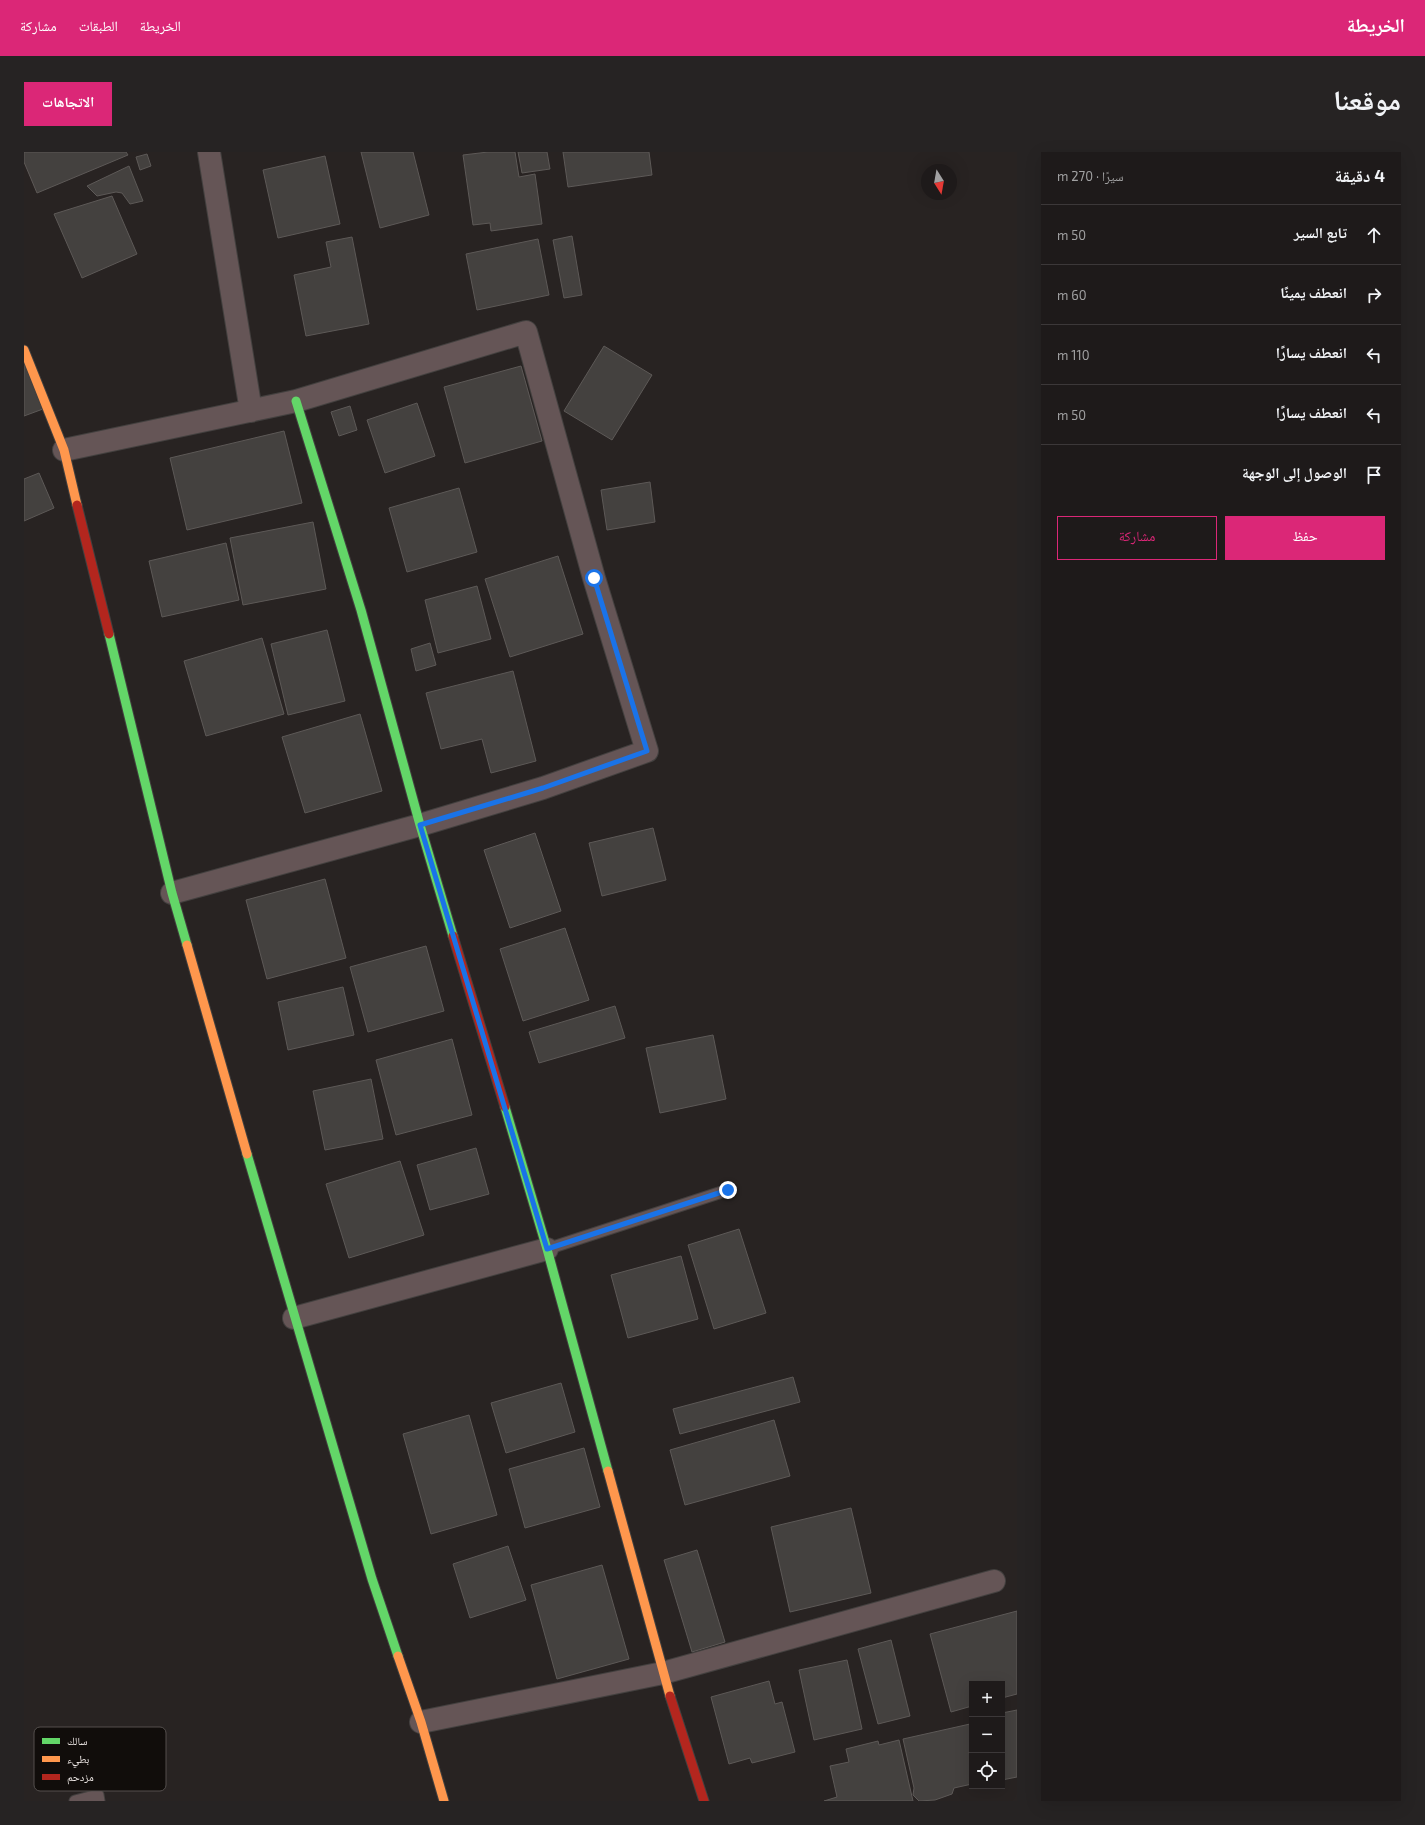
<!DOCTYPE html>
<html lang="ar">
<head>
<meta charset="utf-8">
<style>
  :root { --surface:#1e1a1a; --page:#262323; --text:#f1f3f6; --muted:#a1a1a2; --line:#3c3839; --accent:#db2777 }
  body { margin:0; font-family:"Exo 2","Noto Naskh Arabic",sans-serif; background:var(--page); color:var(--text); direction:rtl }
  .controls { position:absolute; right:12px; bottom:12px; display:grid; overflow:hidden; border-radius:0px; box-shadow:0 4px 16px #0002 }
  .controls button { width:36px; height:36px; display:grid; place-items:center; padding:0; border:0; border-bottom:1px solid var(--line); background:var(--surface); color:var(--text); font:20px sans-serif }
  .compass { position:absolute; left:897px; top:12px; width:36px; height:36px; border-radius:50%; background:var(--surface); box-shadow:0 4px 16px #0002; rotate:169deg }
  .stop { position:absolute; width:12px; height:12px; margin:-9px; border:3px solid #1a73e8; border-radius:50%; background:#fff }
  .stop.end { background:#1a73e8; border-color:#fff; box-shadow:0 1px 4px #0008 }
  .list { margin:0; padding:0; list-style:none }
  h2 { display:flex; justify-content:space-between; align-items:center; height:52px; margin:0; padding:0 16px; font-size:17px }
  h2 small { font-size:13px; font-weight:400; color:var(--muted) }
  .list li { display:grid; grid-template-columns:26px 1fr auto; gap:12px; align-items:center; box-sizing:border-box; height:60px; padding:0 16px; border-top:1px solid var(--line) }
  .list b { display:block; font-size:15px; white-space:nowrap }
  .list em { font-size:13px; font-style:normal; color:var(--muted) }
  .actions { display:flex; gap:8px; padding:12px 16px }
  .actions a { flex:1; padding:9px 0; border:1px solid var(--accent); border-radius:0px; text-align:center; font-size:14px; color:var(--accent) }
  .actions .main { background:var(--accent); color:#fff }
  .icon { flex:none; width:22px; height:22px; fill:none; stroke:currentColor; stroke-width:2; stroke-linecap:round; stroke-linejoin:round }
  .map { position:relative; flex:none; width:993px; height:1649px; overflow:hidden; direction:ltr; border-radius:0px }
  header { display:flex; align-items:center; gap:24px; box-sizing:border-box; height:56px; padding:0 20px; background:var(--accent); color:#fff }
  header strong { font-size:19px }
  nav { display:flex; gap:22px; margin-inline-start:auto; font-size:14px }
  .intro { display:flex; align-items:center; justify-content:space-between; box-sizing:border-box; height:96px; padding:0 24px }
  h1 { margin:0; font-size:28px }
  .button { padding:10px 18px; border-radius:0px; background:var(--accent); color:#fff; font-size:14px; font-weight:700 }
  main { display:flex; gap:24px; padding:0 24px }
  aside { flex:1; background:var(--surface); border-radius:0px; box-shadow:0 4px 16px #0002 }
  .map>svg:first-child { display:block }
  .building { fill:#44413f; stroke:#5d5957 }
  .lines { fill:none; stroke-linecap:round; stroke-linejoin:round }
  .lane-casing { stroke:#43403f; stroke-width:13 }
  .street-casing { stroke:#43403f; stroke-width:24 }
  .fast-casing { stroke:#43403f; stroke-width:11 }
  .slow-casing { stroke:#43403f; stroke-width:11 }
  .jam-casing { stroke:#43403f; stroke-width:11 }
  .lane { stroke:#655556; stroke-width:11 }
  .street { stroke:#655556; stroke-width:22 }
  .fast { stroke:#63d668; stroke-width:9 }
  .slow { stroke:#ff974d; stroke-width:9 }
  .jam { stroke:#b3261e; stroke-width:9 }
  .route { stroke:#1a73e8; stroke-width:5 }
  .key { fill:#110d0b; stroke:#544f4d; stroke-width:1 }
  .key-label { font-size:11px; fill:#f0eae8 }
</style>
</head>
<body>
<header>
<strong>الخريطة</strong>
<nav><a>الخريطة</a><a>الطبقات</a><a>مشاركة</a></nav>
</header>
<div class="intro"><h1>موقعنا</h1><a class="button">الاتجاهات</a></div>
<main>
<aside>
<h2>4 دقيقة<small>سيرًا · 270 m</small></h2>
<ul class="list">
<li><svg class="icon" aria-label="ahead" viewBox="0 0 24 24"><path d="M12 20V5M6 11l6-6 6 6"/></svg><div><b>تابع السير</b></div><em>50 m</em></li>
<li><svg class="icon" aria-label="right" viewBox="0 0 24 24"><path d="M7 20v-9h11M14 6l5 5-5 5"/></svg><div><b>انعطف يمينًا</b></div><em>60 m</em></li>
<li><svg class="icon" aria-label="left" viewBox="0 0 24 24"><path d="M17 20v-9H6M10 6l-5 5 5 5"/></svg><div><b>انعطف يسارًا</b></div><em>110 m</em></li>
<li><svg class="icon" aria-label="left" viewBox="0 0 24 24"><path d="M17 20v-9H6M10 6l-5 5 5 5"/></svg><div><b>انعطف يسارًا</b></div><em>50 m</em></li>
<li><svg class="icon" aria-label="arrive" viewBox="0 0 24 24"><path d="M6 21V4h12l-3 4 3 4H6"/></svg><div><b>الوصول إلى الوجهة</b></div></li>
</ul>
<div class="actions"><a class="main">حفظ</a><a>مشاركة</a></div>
</aside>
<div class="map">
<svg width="993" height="1649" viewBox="0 0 993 1649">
  <rect width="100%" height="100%" fill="#282322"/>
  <!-- building -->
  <path class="building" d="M 0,0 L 102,0 L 104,3 L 13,41 L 0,10 Z
    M 337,0 L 389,0 L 405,63 L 356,76 Z
    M 464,0 L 491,0 L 495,25 L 511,22 L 518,72 L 467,79 L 466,71 L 449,73 L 439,3 Z
    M 494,0 L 523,0 L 526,17 L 498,21 Z
    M 539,0 L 625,0 L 628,23 L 544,35 Z
    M 123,2 L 127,14 L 116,18 L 112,5 Z
    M 301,4 L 316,72 L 254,86 L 239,18 Z
    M 105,14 L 119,49 L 106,52 L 98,41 L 92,40 L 73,44 L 63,34 Z
    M 88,44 L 113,102 L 58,126 L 30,62 Z
    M 548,84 L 558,143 L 540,146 L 529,88 Z
    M 328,85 L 345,172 L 282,184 L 270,123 L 307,115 L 302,90 Z
    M 514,87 L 525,143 L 453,158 L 442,102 Z
    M 580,194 L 628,223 L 588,288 L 540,259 Z
    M 0,208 L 19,257 L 0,264 Z
    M 497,214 L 518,289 L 441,311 L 420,235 Z
    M 393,251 L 411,304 L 361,321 L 343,268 Z
    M 326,254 L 333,278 L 315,284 L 307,260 Z
    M 260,279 L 278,351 L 163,378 L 146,306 Z
    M 15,321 L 30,356 L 0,369 L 0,327 Z
    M 626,330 L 631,370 L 583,378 L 577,338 Z
    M 435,336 L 453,400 L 383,420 L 365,356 Z
    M 289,370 L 302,437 L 219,453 L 206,386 Z
    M 202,391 L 215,448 L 138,465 L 125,409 Z
    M 534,404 L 559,482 L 486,505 L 461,427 Z
    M 453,434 L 467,487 L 414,501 L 401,448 Z
    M 303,478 L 321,549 L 264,563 L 247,492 Z
    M 238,486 L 260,562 L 182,584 L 160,509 Z
    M 406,491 L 412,513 L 392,519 L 387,497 Z
    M 489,519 L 512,609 L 467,621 L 458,587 L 417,597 L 402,541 Z
    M 336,562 L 358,639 L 281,661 L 258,585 Z
    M 629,676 L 642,728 L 578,744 L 565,691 Z
    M 511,681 L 537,759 L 486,776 L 460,698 Z
    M 301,727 L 322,806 L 243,827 L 222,748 Z
    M 541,776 L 565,848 L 499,869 L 476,797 Z
    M 402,794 L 420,859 L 344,880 L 326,815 Z
    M 319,835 L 330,883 L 264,898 L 254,850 Z
    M 591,854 L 601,886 L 515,911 L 505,880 Z
    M 689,883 L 702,947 L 636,961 L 622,896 Z
    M 428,887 L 448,963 L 372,983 L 352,908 Z
    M 347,927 L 359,987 L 301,998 L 289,939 Z
    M 452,996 L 465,1042 L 406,1058 L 393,1013 Z
    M 376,1009 L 400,1083 L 325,1106 L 302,1032 Z
    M 715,1077 L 742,1161 L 690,1177 L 664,1093 Z
    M 657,1104 L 674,1167 L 604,1186 L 587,1123 Z
    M 769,1225 L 776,1250 L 656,1282 L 649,1257 Z
    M 537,1231 L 551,1280 L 482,1301 L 467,1251 Z
    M 445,1263 L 473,1363 L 407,1382 L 379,1282 Z
    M 750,1268 L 766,1324 L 661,1353 L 646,1298 Z
    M 560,1296 L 576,1355 L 501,1376 L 485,1317 Z
    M 827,1356 L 847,1441 L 766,1460 L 747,1375 Z
    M 484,1394 L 502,1448 L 446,1466 L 429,1412 Z
    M 673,1398 L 701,1490 L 668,1500 L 640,1408 Z
    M 578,1413 L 605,1507 L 533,1527 L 507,1433 Z
    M 993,1459 L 993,1542 L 978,1546 L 978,1532 L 948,1532 L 948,1554 L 927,1560 L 906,1482 Z
    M 867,1488 L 886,1564 L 854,1572 L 834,1497 Z
    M 823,1508 L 838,1577 L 790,1588 L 775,1518 Z
    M 745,1529 L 751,1552 L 758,1550 L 771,1600 L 728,1611 L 726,1606 L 705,1612 L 687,1545 Z
    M 993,1558 L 993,1625 L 978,1628 L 978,1561 Z
    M 946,1572 L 948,1583 L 948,1599 L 945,1600 L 948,1612 L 948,1632 L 930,1636 L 928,1642 L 911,1648 L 895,1649 L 889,1643 L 890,1636 L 879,1587 Z
    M 875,1588 L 889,1649 L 800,1649 L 813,1645 L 806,1614 L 825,1610 L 822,1597 L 854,1589 L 855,1593 Z"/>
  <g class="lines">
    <defs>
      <path id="lane" d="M 523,1097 L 704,1038
        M 51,1649 L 74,1643 L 75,1649"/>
      <path id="street" d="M 185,0 L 227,259
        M 40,298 L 272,249 L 502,180 L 570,426 L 623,599 L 519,636 L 396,673 L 148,741
        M 270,1166 L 523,1097
        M 397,1570 L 639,1521 L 970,1429"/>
      <path id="fast" d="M 272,249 L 337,458 L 396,673 L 429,784
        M 85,482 L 148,741 L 163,793
        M 481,955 L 523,1097 L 584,1319
        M 223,1002 L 348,1427 L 374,1504"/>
      <path id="slow" d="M 0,198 L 40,298 L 53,353
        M 163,793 L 223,1002
        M 584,1319 L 646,1544
        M 374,1504 L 397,1570 L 420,1649"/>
      <path id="jam" d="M 53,353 L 85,482
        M 429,784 L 481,955
        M 646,1544 L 680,1649"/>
    </defs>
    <!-- lane casing -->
    <use href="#lane" class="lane-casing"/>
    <!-- street casing -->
    <use href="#street" class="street-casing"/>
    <!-- fast casing -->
    <use href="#fast" class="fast-casing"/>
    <!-- slow casing -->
    <use href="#slow" class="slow-casing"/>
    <!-- jam casing -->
    <use href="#jam" class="jam-casing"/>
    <!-- lane -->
    <use href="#lane" class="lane"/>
    <!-- street -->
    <use href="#street" class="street"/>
    <!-- fast -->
    <use href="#fast" class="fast"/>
    <!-- slow -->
    <use href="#slow" class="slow"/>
    <!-- jam -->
    <use href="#jam" class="jam"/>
  </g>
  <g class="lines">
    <!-- route -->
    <path class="route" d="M 570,426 L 623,599 L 519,636 L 396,673 L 523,1097 L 704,1038"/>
  </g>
  <!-- legend -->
  <rect x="10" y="1575" width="132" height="64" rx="6" class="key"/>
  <rect x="18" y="1586" width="18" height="6" fill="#63d668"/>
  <rect x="18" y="1604" width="18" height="6" fill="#ff974d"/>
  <rect x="18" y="1622" width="18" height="6" fill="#b3261e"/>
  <g class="key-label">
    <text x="43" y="1593">سالك</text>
    <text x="43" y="1611">بطيء</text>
    <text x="43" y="1629">مزدحم</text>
  </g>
</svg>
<div class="controls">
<button>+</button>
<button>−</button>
<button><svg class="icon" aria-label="locate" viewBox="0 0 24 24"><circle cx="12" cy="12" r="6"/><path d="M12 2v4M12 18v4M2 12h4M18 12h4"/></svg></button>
</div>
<svg class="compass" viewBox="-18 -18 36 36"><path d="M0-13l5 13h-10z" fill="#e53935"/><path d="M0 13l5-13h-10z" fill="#a1a1a2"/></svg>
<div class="stop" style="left:570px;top:426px"></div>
<div class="stop end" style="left:704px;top:1038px"></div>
</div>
</main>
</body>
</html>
